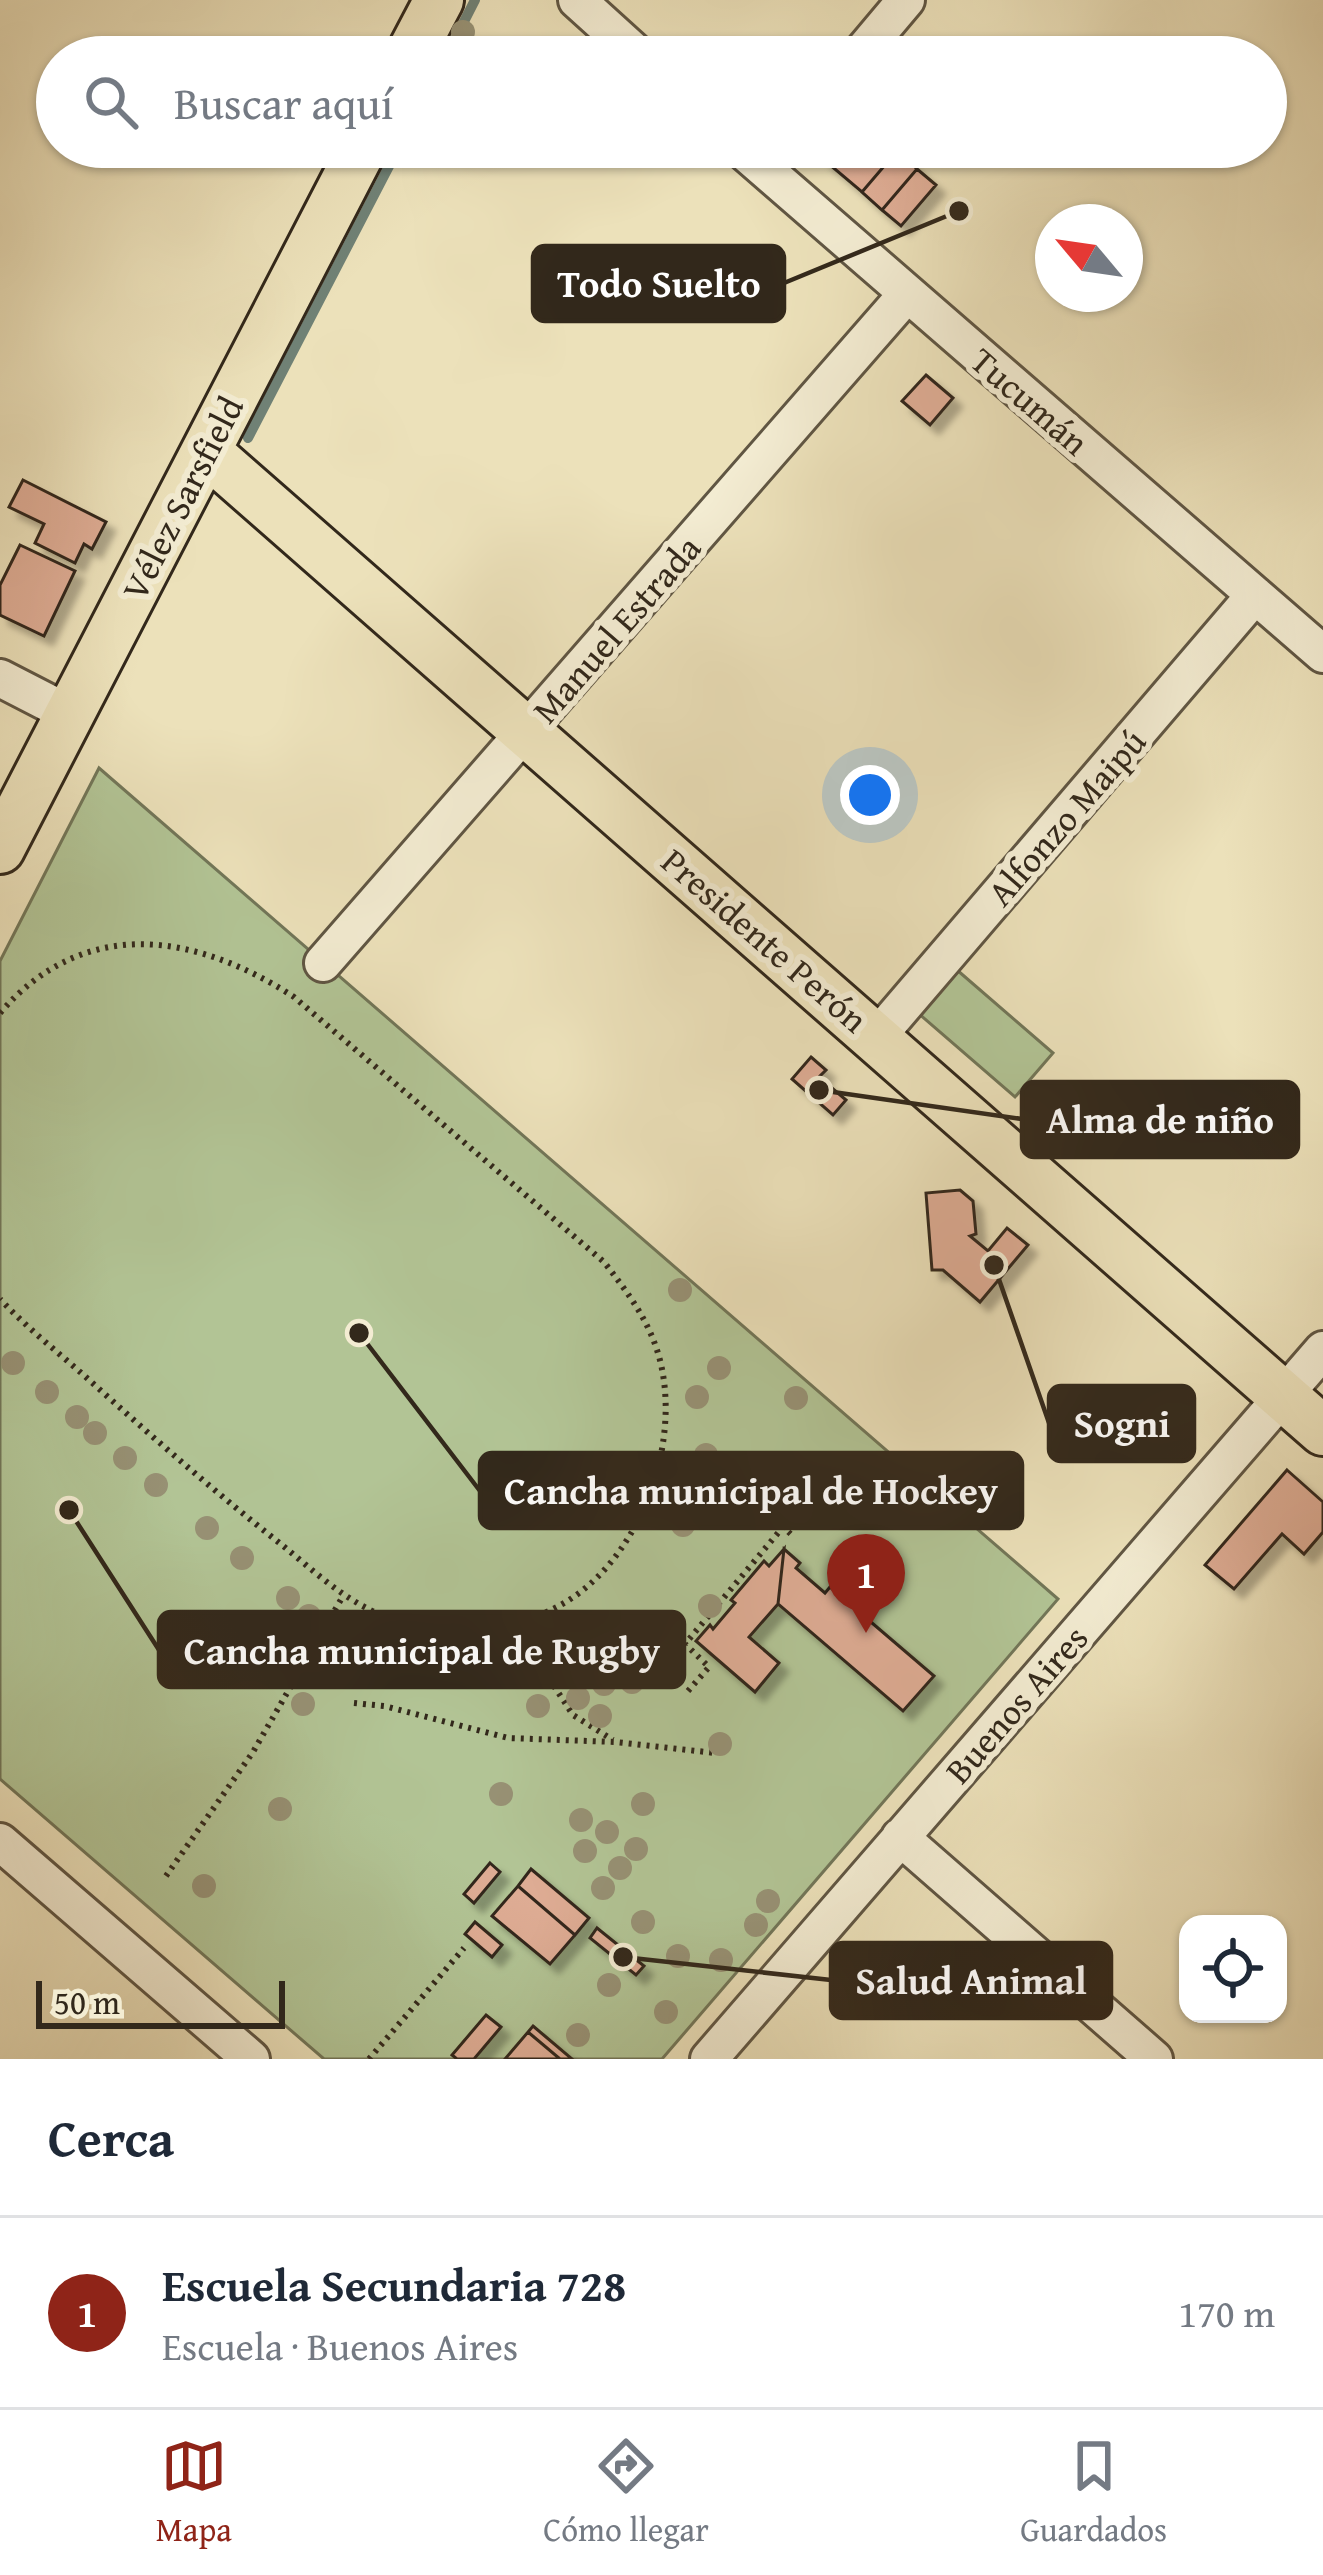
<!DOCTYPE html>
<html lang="es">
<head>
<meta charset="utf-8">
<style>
  :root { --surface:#fff; --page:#f6f6f7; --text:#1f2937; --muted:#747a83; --line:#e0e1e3; --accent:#8f2418 }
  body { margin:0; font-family:"Gentium Book Plus",serif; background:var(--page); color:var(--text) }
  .controls { position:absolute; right:36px; bottom:36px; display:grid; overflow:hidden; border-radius:24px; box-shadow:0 3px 9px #0004 }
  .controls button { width:108px; height:108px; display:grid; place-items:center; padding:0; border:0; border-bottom:3px solid var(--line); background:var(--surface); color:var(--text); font:60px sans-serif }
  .compass { position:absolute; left:1035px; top:204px; width:108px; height:108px; border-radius:50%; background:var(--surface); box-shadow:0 3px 9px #0004; rotate:299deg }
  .scale { position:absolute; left:36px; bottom:30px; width:249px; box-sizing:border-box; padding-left:12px; border:6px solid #32281b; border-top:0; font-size:33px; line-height:42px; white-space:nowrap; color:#32281b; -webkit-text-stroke:9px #f3ecd2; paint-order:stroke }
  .you { position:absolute; left:870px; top:795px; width:42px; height:42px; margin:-30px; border:9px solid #fff; border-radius:50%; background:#1a73e8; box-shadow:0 0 0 18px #1a73e833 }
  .badge { display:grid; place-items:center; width:78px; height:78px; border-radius:50%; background:var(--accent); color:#fff; font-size:39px; font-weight:700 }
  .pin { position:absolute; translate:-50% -99px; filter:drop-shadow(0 3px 6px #0008) }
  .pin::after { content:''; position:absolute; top:63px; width:42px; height:36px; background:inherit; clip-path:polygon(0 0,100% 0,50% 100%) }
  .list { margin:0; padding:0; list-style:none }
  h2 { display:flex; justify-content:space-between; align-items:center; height:156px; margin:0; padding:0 48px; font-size:51px }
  h2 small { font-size:39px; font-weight:400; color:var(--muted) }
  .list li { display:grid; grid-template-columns:78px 1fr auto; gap:36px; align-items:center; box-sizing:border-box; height:192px; padding:0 48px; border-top:3px solid var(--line) }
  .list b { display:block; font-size:45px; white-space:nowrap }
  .list p { margin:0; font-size:39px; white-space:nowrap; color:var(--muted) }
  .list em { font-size:39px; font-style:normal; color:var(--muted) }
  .icon { flex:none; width:66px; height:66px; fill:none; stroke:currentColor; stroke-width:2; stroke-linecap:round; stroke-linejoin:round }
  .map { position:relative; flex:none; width:1323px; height:2059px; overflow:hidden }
  .search { position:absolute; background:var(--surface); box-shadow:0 3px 9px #0004; left:36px; right:36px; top:36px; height:132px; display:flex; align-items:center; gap:30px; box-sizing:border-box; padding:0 42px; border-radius:66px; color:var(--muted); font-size:45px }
  .sheet { height:348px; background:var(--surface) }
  nav { display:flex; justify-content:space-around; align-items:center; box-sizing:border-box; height:168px; border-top:3px solid var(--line); background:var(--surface); font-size:33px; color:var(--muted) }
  nav a { display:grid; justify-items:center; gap:6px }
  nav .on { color:var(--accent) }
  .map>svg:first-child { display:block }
  .green { fill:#b2c495; stroke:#727658; stroke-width:3 }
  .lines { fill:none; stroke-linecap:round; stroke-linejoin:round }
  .stream { stroke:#708175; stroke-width:10 }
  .building { fill:#deac94; stroke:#32281b; stroke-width:3; filter:url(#shadow) }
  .minor-casing { stroke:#605643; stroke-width:42 }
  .major-casing { stroke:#32281b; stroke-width:54 }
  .path { stroke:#32281b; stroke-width:6; stroke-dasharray:3 6; stroke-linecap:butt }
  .minor { stroke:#f3ecd2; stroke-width:36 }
  .major { stroke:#ece1ba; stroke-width:48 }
  .tree { fill:#979174 }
  .labels { text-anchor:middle; stroke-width:12; stroke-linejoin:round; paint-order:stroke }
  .street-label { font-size:36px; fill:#32281b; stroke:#f3ecd2 }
  .leader { fill:none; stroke:#32281b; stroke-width:4.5 }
  .callout-dot { fill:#32281b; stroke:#f3ecd2; stroke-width:4.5 }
  .callout { fill:#32281b; stroke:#32281b; stroke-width:4.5 }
  .callout-label { font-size:39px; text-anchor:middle; font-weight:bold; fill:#fff }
</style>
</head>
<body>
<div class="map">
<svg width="1323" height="2059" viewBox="0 0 1323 2059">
  <defs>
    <filter id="shadow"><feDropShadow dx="9" dy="9" stdDeviation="3" flood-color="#0004"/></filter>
  </defs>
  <rect width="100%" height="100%" fill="#ece1ba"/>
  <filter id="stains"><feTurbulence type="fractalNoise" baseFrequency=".00167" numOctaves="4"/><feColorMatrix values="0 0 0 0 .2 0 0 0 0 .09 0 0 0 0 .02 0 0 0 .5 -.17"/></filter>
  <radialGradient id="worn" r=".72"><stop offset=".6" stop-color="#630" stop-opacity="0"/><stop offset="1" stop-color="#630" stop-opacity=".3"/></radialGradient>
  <!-- green -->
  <path class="green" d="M 99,768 L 1058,1599 L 662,2059 L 324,2059 L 0,1779 L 0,961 Z
    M 957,970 L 1053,1053 L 1015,1097 L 918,1013 Z"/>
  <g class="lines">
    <!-- stream -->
    <path class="stream" d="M 446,57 L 475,0
      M 248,438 L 399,147"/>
  </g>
  <!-- building -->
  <path class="building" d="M 833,147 L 879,147 L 891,158 L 862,192 L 823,159 Z
    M 897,151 L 917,169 L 882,210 L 862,192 Z
    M 917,169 L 936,185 L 901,226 L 882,210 Z
    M 926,375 L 953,398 L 930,425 L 902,401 Z
    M 23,480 L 106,522 L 92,549 L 84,544 L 75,563 L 35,543 L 44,524 L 9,507 Z
    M 20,545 L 75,571 L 44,636 L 0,615 L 0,585 Z
    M 811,1057 L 826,1070 L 819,1077 L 846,1100 L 833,1115 L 792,1079 Z
    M 960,1190 L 973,1201 L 976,1234 L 970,1236 L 988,1251 L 1007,1228 L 1028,1245 L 980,1302 L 943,1270 L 932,1270 L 926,1193 Z
    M 1287,1470 L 1323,1502 L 1323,1532 L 1304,1554 L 1282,1534 L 1234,1589 L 1205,1565 Z
    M 784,1549 L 778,1604 L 749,1637 L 779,1663 L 755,1692 L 696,1641 L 710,1625 L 713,1629 L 735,1603 L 731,1600 L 764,1561 L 769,1566 Z
    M 784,1549 L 800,1563 L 796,1568 L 825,1593 L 830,1587 L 934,1676 L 903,1711 L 778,1604 Z
    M 490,1863 L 500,1872 L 474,1903 L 464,1894 Z
    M 531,1869 L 589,1918 L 575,1935 L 518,1886 Z
    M 518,1886 L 575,1935 L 550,1964 L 492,1916 Z
    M 475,1922 L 502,1945 L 492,1957 L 465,1934 Z
    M 597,1928 L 644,1966 L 636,1975 L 590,1938 Z
    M 486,2015 L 501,2027 L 474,2059 L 457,2059 L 452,2055 Z
    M 533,2026 L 572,2059 L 560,2059 L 528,2032 Z
    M 528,2032 L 560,2059 L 505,2059 Z"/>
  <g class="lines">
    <defs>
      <path id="minor" d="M 577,0 L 640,57
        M 858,57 L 906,0
        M 739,147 L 1323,654
        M 0,678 L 70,714
        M 323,963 L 907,294
        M 876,1038 L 1255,595
        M 900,1837 L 1154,2059
        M 0,1842 L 251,2059
        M 709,2059 L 1323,1350"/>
      <path id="major" d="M 409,57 L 439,0
        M 206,451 L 1323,1431
        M 0,849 L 363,147"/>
    </defs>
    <!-- minor casing -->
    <use href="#minor" class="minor-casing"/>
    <!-- major casing -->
    <use href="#major" class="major-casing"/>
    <!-- path -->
    <path class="path" d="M 0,1013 C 84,915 196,933 294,997 L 604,1262 C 625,1289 645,1315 656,1347 C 687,1436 641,1565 555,1608 C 503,1634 441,1636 387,1617 C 347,1603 314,1571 282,1545 C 215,1492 151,1436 88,1379 C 59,1353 27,1328 0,1299
      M 519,1623 L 544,1671 L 573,1715 L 613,1740
      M 688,1691 L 709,1667 L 685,1644 L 783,1527 L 794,1537
      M 354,1703 L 384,1706 L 508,1738 L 616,1742 L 715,1753
      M 166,1876 L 253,1752 L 343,1596
      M 369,2059 L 464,1948"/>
    <!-- minor -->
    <use href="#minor" class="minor"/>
    <!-- major -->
    <use href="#major" class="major"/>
  </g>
  <!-- trees -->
  <g class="tree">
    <circle cx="463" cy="32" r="12"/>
    <circle cx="680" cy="1290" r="12"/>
    <circle cx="13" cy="1363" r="12"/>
    <circle cx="719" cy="1368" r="12"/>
    <circle cx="47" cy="1392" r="12"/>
    <circle cx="697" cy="1397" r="12"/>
    <circle cx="796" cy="1398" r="12"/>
    <circle cx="77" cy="1417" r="12"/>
    <circle cx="95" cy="1433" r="12"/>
    <circle cx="706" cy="1455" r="12"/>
    <circle cx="125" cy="1458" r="12"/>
    <circle cx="156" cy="1485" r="12"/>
    <circle cx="683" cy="1525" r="12"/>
    <circle cx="207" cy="1528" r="12"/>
    <circle cx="242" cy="1558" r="12"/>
    <circle cx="288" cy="1598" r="12"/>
    <circle cx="710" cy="1606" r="12"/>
    <circle cx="309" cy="1616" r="12"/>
    <circle cx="501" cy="1676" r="12"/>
    <circle cx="632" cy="1682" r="12"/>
    <circle cx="604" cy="1684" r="12"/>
    <circle cx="578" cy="1698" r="12"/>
    <circle cx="303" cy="1704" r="12"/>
    <circle cx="538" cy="1706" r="12"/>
    <circle cx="600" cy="1716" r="12"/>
    <circle cx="720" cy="1744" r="12"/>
    <circle cx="501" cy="1794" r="12"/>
    <circle cx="643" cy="1804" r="12"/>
    <circle cx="280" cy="1809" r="12"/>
    <circle cx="581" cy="1820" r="12"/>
    <circle cx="607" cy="1832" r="12"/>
    <circle cx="636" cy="1849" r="12"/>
    <circle cx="585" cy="1851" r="12"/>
    <circle cx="620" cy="1868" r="12"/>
    <circle cx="204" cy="1886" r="12"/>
    <circle cx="603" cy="1888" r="12"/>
    <circle cx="768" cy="1901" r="12"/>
    <circle cx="643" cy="1922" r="12"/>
    <circle cx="756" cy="1925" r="12"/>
    <circle cx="678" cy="1956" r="12"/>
    <circle cx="721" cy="1960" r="12"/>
    <circle cx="609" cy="1985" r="12"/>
    <circle cx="666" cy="2012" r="12"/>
    <circle cx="578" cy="2035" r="12"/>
  </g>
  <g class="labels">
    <!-- street labels -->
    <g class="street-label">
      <text transform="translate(1030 401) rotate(41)" y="13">Tucumán</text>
      <text transform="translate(182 498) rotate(-63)" y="13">Vélez Sarsfield</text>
      <text transform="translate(616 629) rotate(-49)" y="13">Manuel Estrada</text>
      <text transform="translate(1066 817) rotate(-49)" y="13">Alfonzo Maipú</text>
      <text transform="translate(765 940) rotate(41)" y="13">Presidente Perón</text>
      <text transform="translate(1016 1704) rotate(-49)" y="13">Buenos Aires</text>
    </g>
  </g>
  <!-- callouts -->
  <path class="leader" d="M959 211L784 283M819 1090L1022 1119M994 1265L1049 1423M359 1333L480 1491M69 1510L159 1650M623 1957L831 1980"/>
  <g class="callout-dot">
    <circle cx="959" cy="211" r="12"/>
    <circle cx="819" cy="1090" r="12"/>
    <circle cx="994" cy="1265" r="12"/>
    <circle cx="359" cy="1333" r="12"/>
    <circle cx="69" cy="1510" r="12"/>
    <circle cx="623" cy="1957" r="12"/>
  </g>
  <g class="callout">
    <rect x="533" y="246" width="251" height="75" rx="12"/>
    <rect x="1022" y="1082" width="276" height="75" rx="12"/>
    <rect x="1049" y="1386" width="145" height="75" rx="12"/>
    <rect x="480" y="1453" width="542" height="75" rx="12"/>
    <rect x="159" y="1612" width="525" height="75" rx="12"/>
    <rect x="831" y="1943" width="280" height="75" rx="12"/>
  </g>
  <g class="callout-label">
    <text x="659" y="297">Todo Suelto</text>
    <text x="1160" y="1133">Alma de niño</text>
    <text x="1122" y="1437">Sogni</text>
    <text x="751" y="1504">Cancha municipal de Hockey</text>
    <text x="422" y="1664">Cancha municipal de Rugby</text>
    <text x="971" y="1994">Salud Animal</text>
  </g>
  <rect width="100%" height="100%" filter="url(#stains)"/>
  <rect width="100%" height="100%" fill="url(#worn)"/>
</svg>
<div class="controls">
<button><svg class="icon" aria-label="locate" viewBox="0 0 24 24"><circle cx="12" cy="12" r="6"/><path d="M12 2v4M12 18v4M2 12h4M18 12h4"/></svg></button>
</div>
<svg class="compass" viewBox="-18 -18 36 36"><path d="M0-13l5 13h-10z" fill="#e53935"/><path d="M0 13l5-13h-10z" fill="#747a83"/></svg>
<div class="scale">50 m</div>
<div class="you"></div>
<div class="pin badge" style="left:866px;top:1633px">1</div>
<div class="search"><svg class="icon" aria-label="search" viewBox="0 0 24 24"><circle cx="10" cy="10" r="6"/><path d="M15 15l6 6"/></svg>Buscar aquí</div>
</div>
<section class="sheet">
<h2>Cerca<small></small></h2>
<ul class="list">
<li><span class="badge">1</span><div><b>Escuela Secundaria 728</b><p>Escuela · Buenos Aires</p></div><em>170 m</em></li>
</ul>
</section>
<nav>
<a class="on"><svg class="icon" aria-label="map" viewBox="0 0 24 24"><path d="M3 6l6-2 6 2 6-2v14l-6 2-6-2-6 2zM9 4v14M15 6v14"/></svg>Mapa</a>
<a><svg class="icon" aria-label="directions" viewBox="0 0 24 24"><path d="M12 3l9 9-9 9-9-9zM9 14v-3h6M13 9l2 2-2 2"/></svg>Cómo llegar</a>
<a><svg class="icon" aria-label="saved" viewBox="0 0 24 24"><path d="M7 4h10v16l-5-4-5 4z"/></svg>Guardados</a>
</nav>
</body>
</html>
